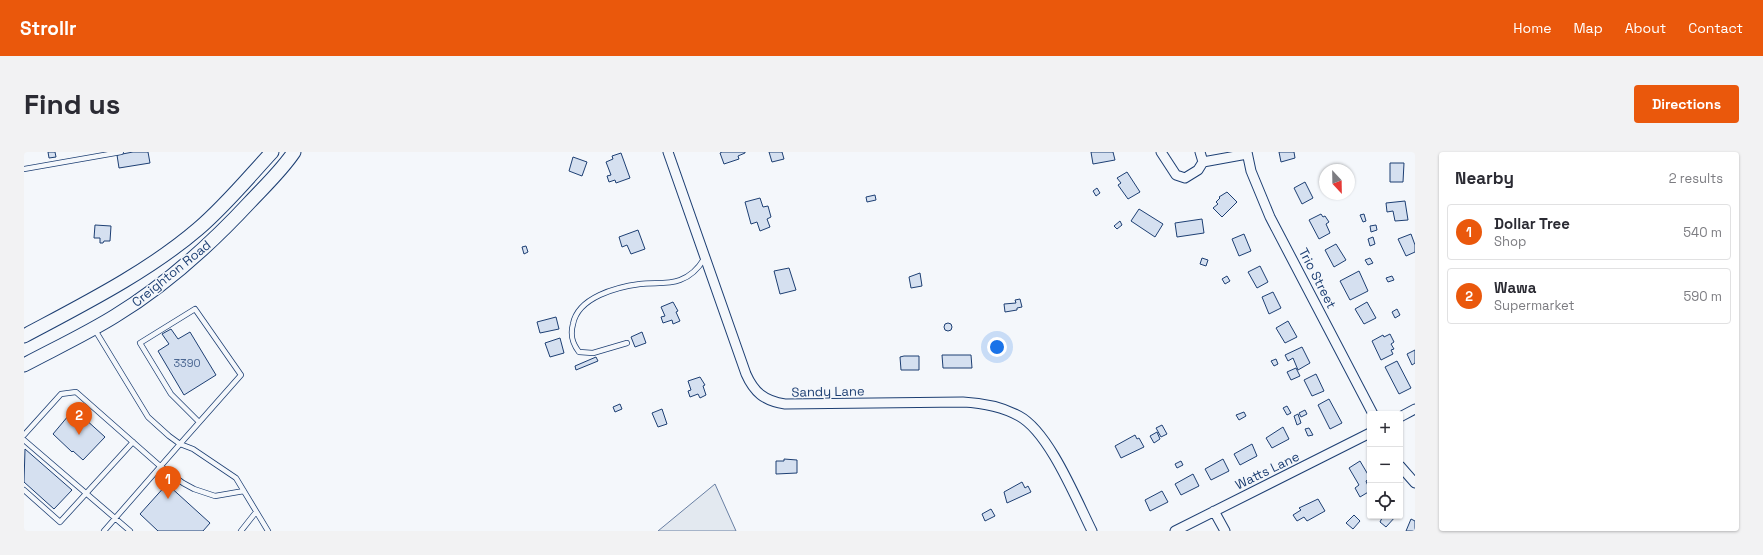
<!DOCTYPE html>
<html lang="en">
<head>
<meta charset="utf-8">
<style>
  :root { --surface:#fff; --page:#f2f2f3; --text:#2b2b33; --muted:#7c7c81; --line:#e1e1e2; --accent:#ea580c }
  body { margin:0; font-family:"Space Grotesk",sans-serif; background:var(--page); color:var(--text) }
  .controls { position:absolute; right:12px; bottom:12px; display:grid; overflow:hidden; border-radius:4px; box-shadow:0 1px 3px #0004 }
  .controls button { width:36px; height:36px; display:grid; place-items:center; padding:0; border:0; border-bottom:1px solid var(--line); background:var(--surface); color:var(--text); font:20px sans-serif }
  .compass { position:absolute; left:1295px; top:12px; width:36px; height:36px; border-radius:50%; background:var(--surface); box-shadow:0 1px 3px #0004; rotate:158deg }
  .you { position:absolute; left:973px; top:195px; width:14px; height:14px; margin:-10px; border:3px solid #fff; border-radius:50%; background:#1a73e8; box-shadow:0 0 0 6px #1a73e833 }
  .badge { display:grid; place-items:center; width:26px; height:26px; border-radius:50%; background:var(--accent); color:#fff; font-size:13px; font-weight:700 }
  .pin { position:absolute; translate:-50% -33px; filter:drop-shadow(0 1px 2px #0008) }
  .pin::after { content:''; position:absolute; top:21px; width:14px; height:12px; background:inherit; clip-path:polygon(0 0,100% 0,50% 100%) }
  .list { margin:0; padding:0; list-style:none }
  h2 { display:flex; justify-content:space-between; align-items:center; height:52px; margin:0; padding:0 16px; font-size:17px }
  h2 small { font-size:13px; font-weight:400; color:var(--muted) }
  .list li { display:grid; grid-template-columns:26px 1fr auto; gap:12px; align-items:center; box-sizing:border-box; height:56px; margin:0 8px 8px; padding:0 8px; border:1px solid var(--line); border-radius:4px }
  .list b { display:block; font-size:15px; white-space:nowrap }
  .list p { margin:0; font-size:13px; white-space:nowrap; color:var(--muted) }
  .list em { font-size:13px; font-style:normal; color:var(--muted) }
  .icon { flex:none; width:22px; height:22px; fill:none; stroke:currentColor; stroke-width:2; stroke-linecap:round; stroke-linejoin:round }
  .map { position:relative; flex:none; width:1391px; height:379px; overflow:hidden; border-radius:4px }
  header { display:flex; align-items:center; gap:24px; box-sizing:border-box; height:56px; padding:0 20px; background:var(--accent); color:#fff }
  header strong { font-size:19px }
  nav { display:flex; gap:22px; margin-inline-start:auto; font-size:14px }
  .intro { display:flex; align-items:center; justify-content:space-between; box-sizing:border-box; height:96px; padding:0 24px }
  h1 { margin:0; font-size:28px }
  .button { padding:10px 18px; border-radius:4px; background:var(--accent); color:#fff; font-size:14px; font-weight:700 }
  main { display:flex; gap:24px; padding:0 24px }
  aside { flex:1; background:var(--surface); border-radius:4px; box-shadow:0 1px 3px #0004 }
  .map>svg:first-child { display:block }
  .green { fill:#e3e9f0; stroke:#687fa3 }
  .building { fill:#d5e0f0; stroke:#1d3f73 }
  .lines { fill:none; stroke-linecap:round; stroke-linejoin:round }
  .service-casing { stroke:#1d3f73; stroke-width:6 }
  .minor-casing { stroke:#1d3f73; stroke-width:11 }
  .secondary-casing { stroke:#1d3f73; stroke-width:15 }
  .service { stroke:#f4f7fb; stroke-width:4.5 }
  .minor { stroke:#f4f7fb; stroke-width:9 }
  .secondary { stroke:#f4f7fb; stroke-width:13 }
  .labels { text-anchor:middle; stroke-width:3; stroke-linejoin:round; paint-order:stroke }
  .number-label { font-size:11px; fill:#4b6792 }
  .street-label { font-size:13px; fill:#1d3f73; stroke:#f4f7fb }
</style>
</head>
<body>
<header>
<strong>Strollr</strong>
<nav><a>Home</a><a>Map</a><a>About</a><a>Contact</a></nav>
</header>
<div class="intro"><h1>Find us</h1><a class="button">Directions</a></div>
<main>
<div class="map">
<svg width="1391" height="379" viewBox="0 0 1391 379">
  <rect width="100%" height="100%" fill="#f4f7fb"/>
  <!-- green -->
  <path class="green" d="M 691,332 L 712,379 L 634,379 Z"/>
  <!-- building -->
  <path class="building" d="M 24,0 L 31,0 L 32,5 L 25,6 Z
    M 109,0 L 124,0 L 126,11 L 95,16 L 93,3 Z
    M 698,0 L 721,0 L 721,1 L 714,4 L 715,7 L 700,12 L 696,1 Z
    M 745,0 L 758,0 L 760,7 L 748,10 Z
    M 1067,0 L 1089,0 L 1091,8 L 1069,12 Z
    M 1255,0 L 1270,0 L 1271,6 L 1257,10 Z
    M 597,1 L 606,26 L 592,31 L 591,28 L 585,30 L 583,24 L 587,23 L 582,10 L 589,7 L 588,4 Z
    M 549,5 L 563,10 L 558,24 L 545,19 Z
    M 1366,11 L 1380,11 L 1379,30 L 1366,30 Z
    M 1103,20 L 1116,40 L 1104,47 L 1094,33 L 1097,31 L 1093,26 Z
    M 1281,30 L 1289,46 L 1278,52 L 1270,36 Z
    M 1073,36 L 1076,41 L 1072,44 L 1069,39 Z
    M 1203,40 L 1213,50 L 1198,65 L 1189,56 L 1194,52 L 1192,50 L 1196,46 L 1195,45 Z
    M 851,43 L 852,48 L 843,50 L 842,45 Z
    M 736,46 L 739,55 L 744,54 L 747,65 L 743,67 L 746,75 L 736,79 L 733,70 L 727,72 L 721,50 Z
    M 1381,49 L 1384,68 L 1371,69 L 1369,59 L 1363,60 L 1362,51 Z
    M 1115,57 L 1139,72 L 1131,85 L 1107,69 Z
    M 1297,62 L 1299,65 L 1301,64 L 1305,70 L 1302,72 L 1306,81 L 1295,87 L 1285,68 Z
    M 1340,62 L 1342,69 L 1339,70 L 1336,63 Z
    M 1178,67 L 1180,81 L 1153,85 L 1151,71 Z
    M 1096,69 L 1098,73 L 1093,77 L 1090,74 Z
    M 71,73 L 87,74 L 86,89 L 80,89 L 79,91 L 76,91 L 76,86 L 70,86 Z
    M 1352,73 L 1353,78 L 1347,80 L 1346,74 Z
    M 614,78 L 621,97 L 607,102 L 603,93 L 598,95 L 595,85 Z
    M 1220,82 L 1227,99 L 1215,104 L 1208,87 Z
    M 1387,82 L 1391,93 L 1391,100 L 1382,104 L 1374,87 Z
    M 1349,85 L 1351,92 L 1346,94 L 1344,87 Z
    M 1312,92 L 1322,108 L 1310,115 L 1301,98 Z
    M 502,94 L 504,100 L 500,102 L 498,95 Z
    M 1178,106 L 1184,108 L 1182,114 L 1176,112 Z
    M 1346,106 L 1349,111 L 1344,113 L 1341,108 Z
    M 1236,114 L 1244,130 L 1233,136 L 1224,120 Z
    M 765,116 L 772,138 L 756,142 L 750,119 Z
    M 1335,119 L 1344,139 L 1326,148 L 1316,129 Z
    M 896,121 L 898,134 L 887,136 L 885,125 Z
    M 1203,124 L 1206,129 L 1201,132 L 1198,127 Z
    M 1368,124 L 1370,128 L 1364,130 L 1362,126 Z
    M 1249,140 L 1257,156 L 1245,162 L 1238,145 Z
    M 996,147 L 998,155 L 993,156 L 993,158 L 981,160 L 980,152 L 992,151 L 991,148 Z
    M 649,150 L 654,159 L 652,160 L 656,169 L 649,172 L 648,168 L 639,171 L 637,165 L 641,164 L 637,155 Z
    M 1343,150 L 1352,166 L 1340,172 L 1331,157 Z
    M 1373,157 L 1376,163 L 1371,166 L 1368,160 Z
    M 532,165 L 535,177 L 516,181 L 513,170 Z
    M 1264,169 L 1273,185 L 1261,191 L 1252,176 Z
    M920 175a4 4 0 1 1 8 0a4 4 0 1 1-8 0Z
    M 147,177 L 154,187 L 166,180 L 192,223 L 160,243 L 134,199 L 145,192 L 138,182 Z
    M 618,180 L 622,191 L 611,195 L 607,185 Z
    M 1366,182 L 1370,190 L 1367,192 L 1370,197 L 1367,198 L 1369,202 L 1357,208 L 1348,189 L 1359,183 L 1360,185 Z
    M 536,186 L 540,201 L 526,205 L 521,191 Z
    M 1278,195 L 1286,211 L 1274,218 L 1269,206 L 1264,209 L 1261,203 Z
    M 1391,198 L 1391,211 L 1388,213 L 1383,202 Z
    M 918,203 L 947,203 L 948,216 L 919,216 Z
    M 880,204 L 895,204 L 895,218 L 877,218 L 876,205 Z
    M 572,205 L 574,209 L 552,218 L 551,214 Z
    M 1252,207 L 1254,212 L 1250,214 L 1247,209 Z
    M 1373,209 L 1387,236 L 1375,242 L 1361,215 Z
    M 1272,216 L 1276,224 L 1267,228 L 1263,220 Z
    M 1292,222 L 1300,239 L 1288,244 L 1280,228 Z
    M 676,225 L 681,233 L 679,234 L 682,243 L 676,246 L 674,242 L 666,245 L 664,239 L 667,238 L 664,229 Z
    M 1305,247 L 1318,271 L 1306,277 L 1294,253 Z
    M 596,252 L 598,257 L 591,260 L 589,255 Z
    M 1263,254 L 1267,261 L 1263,263 L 1259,256 Z
    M 50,257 L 81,285 L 59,308 L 49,299 L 48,300 L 29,282 Z
    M 638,257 L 643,272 L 634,275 L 628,261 Z
    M 1281,258 L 1283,262 L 1277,265 L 1275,261 Z
    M 1220,260 L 1222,264 L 1215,268 L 1212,263 Z
    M 1274,262 L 1277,271 L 1273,273 L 1270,264 Z
    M 1138,273 L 1143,282 L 1137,285 L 1132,276 Z
    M 1259,275 L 1265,287 L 1248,296 L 1242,286 Z
    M 1285,276 L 1289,283 L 1284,284 L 1281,277 Z
    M 1133,280 L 1136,287 L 1130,291 L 1126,284 Z
    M 1111,283 L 1113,287 L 1115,286 L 1120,295 L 1097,306 L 1091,294 Z
    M 1228,292 L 1233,304 L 1216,313 L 1210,302 Z
    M 1,297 L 48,338 L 30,357 L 0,330 Z
    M 760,307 L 773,308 L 773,321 L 752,322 L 752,309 L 760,309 Z
    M 1199,307 L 1205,319 L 1187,328 L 1181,317 Z
    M 1157,309 L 1159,313 L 1153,316 L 1151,312 Z
    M 1336,309 L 1346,326 L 1342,329 L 1346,339 L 1336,345 L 1331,336 L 1335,333 L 1325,316 Z
    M 1169,322 L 1175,334 L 1157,343 L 1151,332 Z
    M 998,330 L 1001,336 L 1004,334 L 1007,340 L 983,351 L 980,340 Z
    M 143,332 L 186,371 L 179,379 L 134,379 L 116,362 Z
    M 1138,339 L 1144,350 L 1126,359 L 1121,348 Z
    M 1294,347 L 1301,359 L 1283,369 L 1280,365 L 1273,369 L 1269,363 L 1277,358 L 1275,356 Z
    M 967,357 L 971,364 L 961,369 L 958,362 Z
    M 1330,363 L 1336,369 L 1329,377 L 1322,371 Z
    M 1359,364 L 1372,364 L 1362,375 L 1356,370 Z
    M 1387,367 L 1391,369 L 1391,379 L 1382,379 Z"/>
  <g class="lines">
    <defs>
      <path id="service" d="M 0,17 L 97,0
        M 71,178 L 124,265 L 145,284 L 156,292 L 217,223 L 171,157 L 116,191 L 147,242 L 175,270
        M 603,191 L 569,201 L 555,200 C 548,191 546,183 549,172 C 554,145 593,135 616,132 C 629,130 643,133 656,128 C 667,124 674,117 680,107
        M 0,283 L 37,242 L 52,240 L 136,314 L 159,331 L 170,337 L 191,344 L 220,339
        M 0,288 L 106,379
        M 0,338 L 36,370 L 109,290
        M 80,379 L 156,292 L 169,297 L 212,326 L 244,379
        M 217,379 L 232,360"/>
      <path id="minor" d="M 644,0 L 722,222 C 730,240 740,249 761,252 L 939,250 C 958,251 977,254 995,264 C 1025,280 1052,347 1068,379
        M 1137,0 L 1152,23 L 1161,26 L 1174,18 L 1179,10 L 1176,0
        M 1223,0 L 1227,19 L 1246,65 L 1349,262
        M 1179,10 L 1223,2
        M 1376,265 L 1391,257
        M 1376,314 L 1391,331
        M 1190,359 L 1201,379
        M 1151,379 L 1346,281"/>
      <path id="secondary" d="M 0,184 C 58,153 124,120 174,77 C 201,54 224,26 248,0
        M 0,213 C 30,197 62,182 91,164 C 142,133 186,93 226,50 C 241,34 258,18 270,0"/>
    </defs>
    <!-- service casing -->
    <use href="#service" class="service-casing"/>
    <!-- minor casing -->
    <use href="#minor" class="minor-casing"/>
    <!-- secondary casing -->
    <use href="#secondary" class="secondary-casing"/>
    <!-- service -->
    <use href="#service" class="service"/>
    <!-- minor -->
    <use href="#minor" class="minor"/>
    <!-- secondary -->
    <use href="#secondary" class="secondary"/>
  </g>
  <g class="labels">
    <!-- number labels -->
    <g class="number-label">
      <text x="163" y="215">3390</text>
    </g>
    <!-- street labels -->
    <g class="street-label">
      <text transform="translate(147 121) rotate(-39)" y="5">Creighton Road</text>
      <text transform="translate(1294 126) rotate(63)" y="5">Trio Street</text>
      <text transform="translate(804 239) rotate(-1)" y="5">Sandy Lane</text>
      <text transform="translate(1243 318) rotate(-26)" y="5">Watts Lane</text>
    </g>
  </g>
</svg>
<div class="controls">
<button>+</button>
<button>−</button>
<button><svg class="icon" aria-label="locate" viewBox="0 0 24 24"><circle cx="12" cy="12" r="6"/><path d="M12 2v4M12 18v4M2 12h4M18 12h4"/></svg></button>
</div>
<svg class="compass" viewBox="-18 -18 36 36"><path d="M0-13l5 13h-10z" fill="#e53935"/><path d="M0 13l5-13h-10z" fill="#7c7c81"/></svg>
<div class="you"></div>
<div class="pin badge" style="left:144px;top:347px">1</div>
<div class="pin badge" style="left:55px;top:283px">2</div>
</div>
<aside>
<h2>Nearby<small>2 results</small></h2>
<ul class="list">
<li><span class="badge">1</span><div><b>Dollar Tree</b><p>Shop</p></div><em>540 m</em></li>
<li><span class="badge">2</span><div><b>Wawa</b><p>Supermarket</p></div><em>590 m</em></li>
</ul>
</aside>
</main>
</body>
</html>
